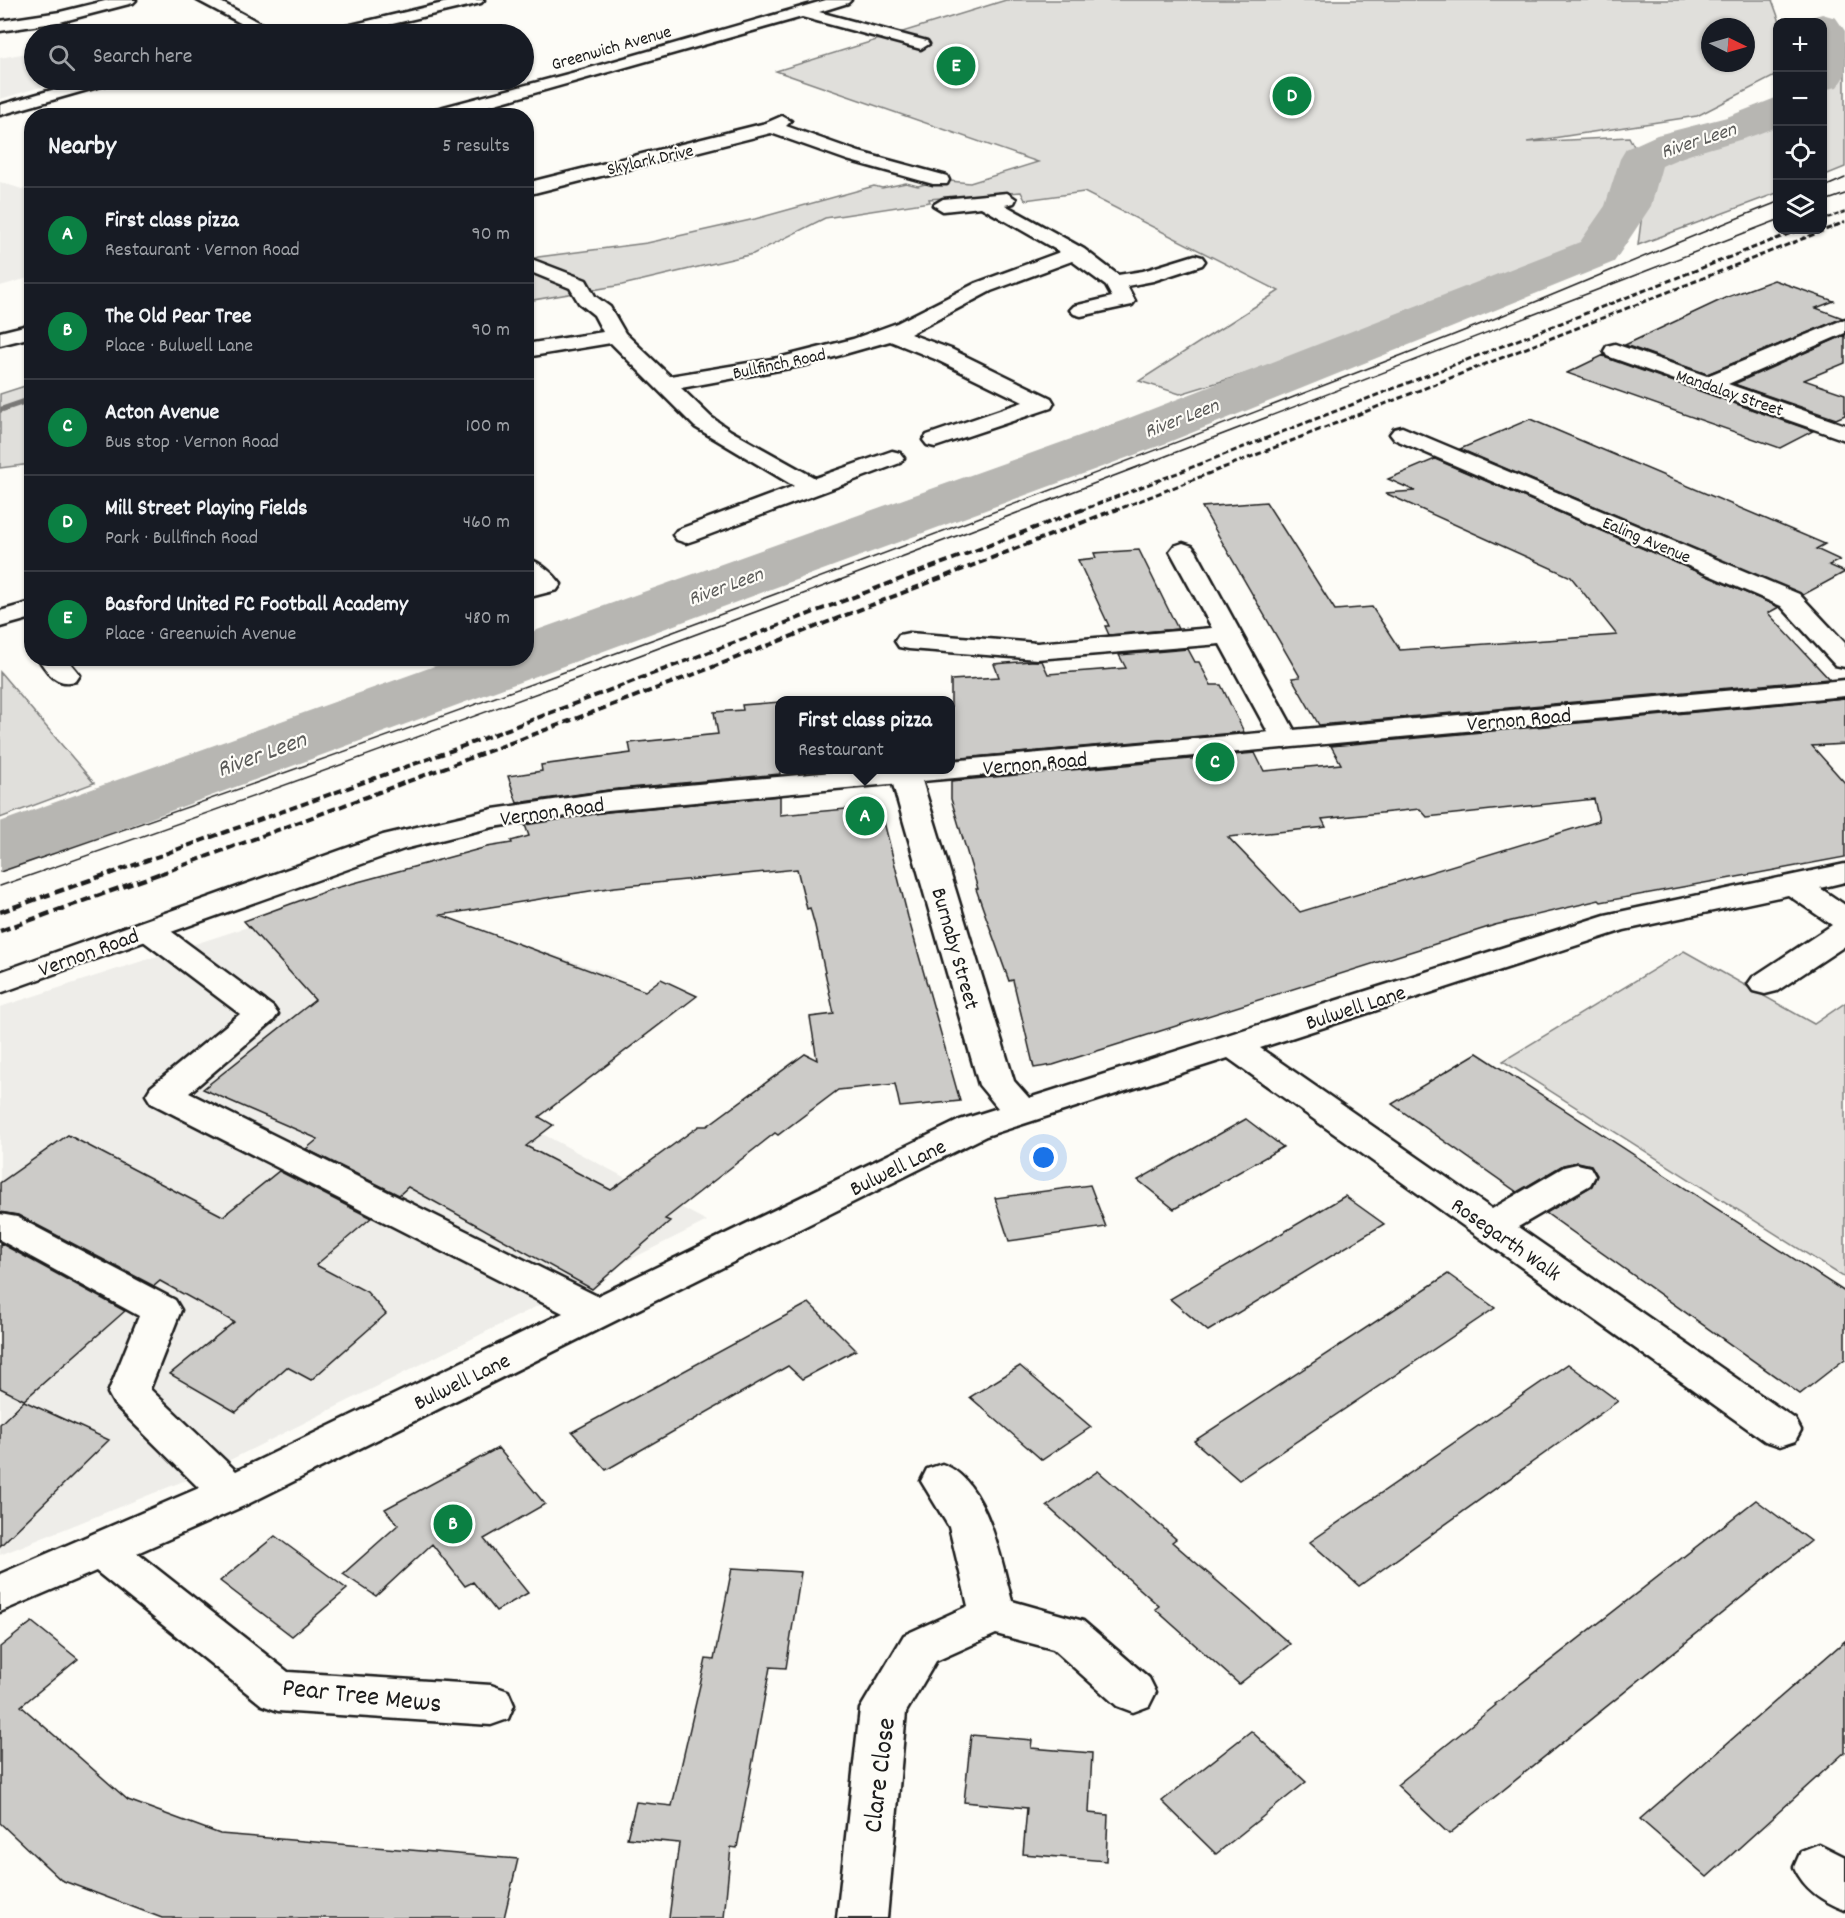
<!DOCTYPE html>
<html lang="en">
<head>
<meta charset="utf-8">
<style>
  :root { --surface:#171b24; --page:#242831; --text:#f1f3f6; --muted:#9ea1a6; --line:#363941; --accent:#0b8043 }
  body { margin:0; font-family:Dekko,sans-serif; background:var(--page); color:var(--text) }
  .controls { position:absolute; right:18px; top:18px; display:grid; overflow:hidden; border-radius:12px; box-shadow:0 2px 4px #0004 }
  .controls button { width:54px; height:54px; display:grid; place-items:center; padding:0; border:0; border-bottom:2px solid var(--line); background:var(--surface); color:var(--text); font:30px sans-serif }
  .compass { position:absolute; left:1701px; top:18px; width:54px; height:54px; border-radius:50%; background:var(--surface); box-shadow:0 2px 4px #0004; rotate:95deg }
  .you { position:absolute; left:1044px; top:1158px; width:21px; height:21px; margin:-15px; border:4px solid #fff; border-radius:50%; background:#1a73e8; box-shadow:0 0 0 9px #1a73e833 }
  .badge { display:grid; place-items:center; width:39px; height:39px; border-radius:50%; background:var(--accent); color:#fff; font-size:20px; font-weight:700 }
  .pin { position:absolute; translate:-50% -50%; border:3px solid #fff; box-shadow:0 2px 6px #0006 }
  .popup { position:absolute; left:775px; top:696px; width:180px; height:78px; box-sizing:border-box; display:grid; place-content:center; border-radius:12px; background:var(--surface); filter:drop-shadow(0 2px 4px #0005); font-size:20px; white-space:nowrap; color:var(--muted) }
  .popup b { font-size:22px; color:var(--text) }
  .popup::after { content:''; position:absolute; left:50%; top:100%; margin-left:-12px; border:12px solid transparent; border-top-color:var(--surface) }
  .list { margin:0; padding:0; list-style:none }
  h2 { display:flex; justify-content:space-between; align-items:center; height:78px; margin:0; padding:0 24px; font-size:26px }
  h2 small { font-size:20px; font-weight:400; color:var(--muted) }
  .list li { display:grid; grid-template-columns:39px 1fr auto; gap:18px; align-items:center; box-sizing:border-box; height:96px; padding:0 24px; border-top:2px solid var(--line) }
  .list b { display:block; font-size:22px; white-space:nowrap }
  .list p { margin:0; font-size:20px; white-space:nowrap; color:var(--muted) }
  .list em { font-size:20px; font-style:normal; color:var(--muted) }
  .icon { flex:none; width:33px; height:33px; fill:none; stroke:currentColor; stroke-width:2; stroke-linecap:round; stroke-linejoin:round }
  .map { position:relative; flex:none; width:1845px; height:1918px; overflow:hidden }
  .search { position:absolute; background:var(--surface); box-shadow:0 2px 4px #0004; left:24px; top:24px; width:510px; height:66px; display:flex; align-items:center; gap:15px; box-sizing:border-box; padding:0 21px; border-radius:33px; color:var(--muted); font-size:22px }
  .panel { position:absolute; background:var(--surface); box-shadow:0 2px 4px #0004; left:24px; top:108px; width:510px; height:558px; border-radius:24px }
  .map>svg:first-child { display:block }
  .built { fill:#eeede9 }
  .green { fill:#e0dfdb; stroke:#7e7e7c; stroke-width:1.5; fill-rule:evenodd }
  .lines { fill:none; stroke-linecap:round; stroke-linejoin:round }
  .stream { fill:#797876; fill-rule:evenodd }
  .river { fill:#b7b6b2; fill-rule:evenodd }
  .building { fill:#cccbc8; stroke:#1c1c1c; stroke-width:1.5; fill-rule:evenodd }
  .minor-casing { stroke:#1c1c1c; stroke-width:5 }
  .major-casing { stroke:#1c1c1c; stroke-width:5 }
  .minor { fill:#fdfcf7; fill-rule:evenodd }
  .major { fill:#fdfcf7; fill-rule:evenodd }
  .tram { stroke:#1c1c1c; stroke-width:1.5 }
  .rail-far3 { stroke:#1c1c1c; stroke-width:2; stroke-dasharray:4.5 2; stroke-linecap:butt }
  .rail-far2 { stroke:#1c1c1c; stroke-width:3; stroke-dasharray:6 3; stroke-linecap:butt }
  .rail-far1 { stroke:#1c1c1c; stroke-width:4; stroke-dasharray:8 4; stroke-linecap:butt }
  .rail { stroke:#1c1c1c; stroke-width:4.5; stroke-dasharray:10 4.5; stroke-linecap:butt }
  .labels { text-anchor:middle; stroke-width:4.5; stroke-linejoin:round; paint-order:stroke }
  .far-street-label { font-size:18px; fill:#1c1c1c; stroke:#fdfcf7 }
  .far-water-label { font-size:20px; font-style:italic; fill:#5a5a58; stroke:#fdfcf7 }
  .street-label { font-size:22px; fill:#1c1c1c; stroke:#fdfcf7 }
  .water-label { font-size:24px; font-style:italic; fill:#5a5a58; stroke:#fdfcf7 }
  .near-street-label { font-size:27px; fill:#1c1c1c; stroke:#fdfcf7 }
</style>
</head>
<body>
<div class="map">
<svg width="1845" height="1918" viewBox="0 0 1845 1918">
  <rect width="100%" height="100%" fill="#fdfcf7"/>
  <filter id="ink" filterUnits="userSpaceOnUse"><feTurbulence type="fractalNoise" baseFrequency=".0167" numOctaves="2"/><feDisplacementMap in="SourceGraphic" scale="12" xChannelSelector="R" yChannelSelector="G"/><feConvolveMatrix kernelMatrix="1 2 1 2 8 2 1 2 1" color-interpolation-filters="sRGB"/></filter>
  <g filter="url(#ink)">
    <!-- built -->
    <path class="built" d="M 32,52 L 34,54 L 34,80 L 64,80 L 0,99 L 0,58 Z
      M 0,182 L 31,192 L 32,277 L 0,286 Z
      M 362,890 L 616,976 L 480,1101 L 707,1221 L 206,1472 L 0,1555 L 0,1007 Z"/>
    <!-- green -->
    <path class="green" d="M 1006,0 L 1772,0 L 1780,22 L 1778,22 L 1777,71 L 1773,77 L 1697,116 L 1527,142 L 1629,137 L 1637,152 L 1603,254 L 1392,329 L 1180,394 L 1139,381 L 1279,291 L 1084,192 L 1025,200 L 1021,192 L 929,199 L 930,202 L 825,218 L 753,254 L 622,285 L 527,301 L 527,261 L 538,257 L 647,243 L 755,219 L 874,186 L 882,188 L 906,183 L 918,186 L 940,180 L 970,183 L 1038,162 L 776,71 ZM 1710,27 L 1746,27 L 1746,63 L 1710,63 Z
      M 1826,41 L 1845,42 L 1845,167 L 1823,176 L 1822,68 L 1825,66 Z
      M 1777,109 L 1777,193 L 1638,245 L 1649,160 L 1655,151 L 1665,146 L 1750,121 Z
      M 31,384 L 31,464 L 0,468 L 0,394 Z
      M 0,672 L 94,783 L 0,818 Z
      M 1684,951 L 1814,1024 L 1845,1003 L 1845,1278 L 1503,1061 Z"/>
    <g class="lines">
      <!-- stream -->
      <path class="stream" d="M 32,396 L 32,402 L 0,413 L 0,407 Z"/>
      <!-- river -->
      <path class="river" d="M 1822,14 L 1836,18 L 1845,31 L 1845,75 L 1837,87 L 1822,90 L 1822,22 L 1805,22 L 1808,18 Z
        M 1778,97 L 1778,126 C 1740,143 1699,148 1662,166 L 1651,206 L 1614,262 L 1164,444 L 27,864 L 0,871 L 0,822 L 457,658 L 526,658 L 526,634 L 1124,420 L 1580,242 L 1605,206 L 1620,159 L 1626,149 L 1657,135 L 1727,117 Z"/>
    </g>
    <!-- building -->
    <path class="building" d="M 1774,280 L 1834,301 L 1816,308 L 1843,318 L 1707,374 L 1625,345 L 1725,298 Z
      M 1845,335 L 1845,363 L 1804,380 L 1845,394 L 1845,415 L 1836,419 L 1734,384 Z
      M 1604,355 L 1606,358 L 1813,431 L 1780,448 L 1567,373 Z
      M 1530,419 L 1825,544 L 1816,549 L 1840,560 L 1829,565 L 1845,572 L 1803,595 L 1460,449 Z
      M 1435,459 L 1779,607 L 1768,613 L 1829,679 L 1319,725 L 1292,678 L 1300,677 L 1202,507 L 1266,502 L 1335,610 L 1372,607 L 1400,650 L 1617,635 L 1571,577 L 1385,493 L 1415,491 L 1388,479 Z
      M 1139,550 L 1178,629 L 1109,635 L 1105,626 L 1109,626 L 1078,560 L 1096,558 L 1094,553 Z
      M 1188,649 L 1195,662 L 1199,662 L 1211,685 L 1221,685 L 1244,732 L 951,759 L 951,680 L 999,677 L 994,664 L 1031,661 L 1042,661 L 1048,674 L 1126,668 L 1119,655 Z
      M 1845,698 L 1845,744 L 1812,746 L 1845,783 L 1845,857 L 1601,902 L 1599,900 L 1495,925 L 1053,1065 L 1034,1068 L 1013,980 L 1009,981 L 976,889 L 978,889 L 951,799 L 951,781 L 1255,753 L 1264,771 L 1341,764 L 1331,746 ZM 1594,799 L 1599,821 L 1300,912 L 1228,837 L 1326,827 L 1322,819 L 1420,809 L 1427,817 Z
      M 780,702 L 780,774 L 608,790 L 517,803 L 508,776 L 542,771 L 541,765 L 631,753 L 629,743 L 718,734 L 714,712 L 743,710 L 742,705 Z
      M 780,796 L 780,815 L 880,806 L 908,917 L 960,1101 L 900,1107 L 895,1084 L 838,1090 L 778,1135 L 775,1133 L 665,1219 L 670,1221 L 592,1289 L 408,1187 L 399,1195 L 306,1149 L 318,1139 L 203,1089 L 315,1000 L 244,921 L 332,889 L 487,847 L 512,843 L 511,841 L 529,836 L 525,825 L 608,812 ZM 797,869 L 807,909 L 810,908 L 815,926 L 834,1014 L 810,1017 L 817,1060 L 805,1054 L 707,1126 L 699,1126 L 611,1190 L 526,1146 L 553,1125 L 539,1117 L 697,996 L 661,979 L 645,991 L 441,915 L 615,887 Z
      M 1477,1053 L 1845,1292 L 1845,1359 L 1800,1394 L 1546,1213 L 1592,1186 L 1597,1175 L 1591,1165 L 1578,1162 L 1563,1165 L 1517,1192 L 1392,1104 Z
      M 1246,1119 L 1283,1147 L 1174,1209 L 1138,1180 Z
      M 68,1135 L 223,1216 L 279,1171 L 371,1218 L 316,1265 L 367,1292 L 386,1314 L 311,1380 L 287,1367 L 236,1412 L 170,1374 L 234,1322 L 160,1281 L 154,1286 L 18,1215 L 0,1212 L 0,1183 Z
      M 1090,1185 L 1106,1227 L 1009,1241 L 995,1198 Z
      M 1345,1196 L 1384,1224 L 1208,1331 L 1170,1299 Z
      M 0,1243 L 125,1311 L 24,1400 L 0,1388 Z
      M 1448,1274 L 1495,1308 L 1239,1480 L 1194,1441 Z
      M 809,1303 L 856,1350 L 802,1379 L 788,1366 L 606,1470 L 572,1432 Z
      M 1568,1364 L 1618,1401 L 1359,1586 L 1310,1542 Z
      M 1020,1366 L 1091,1427 L 1042,1460 L 970,1397 Z
      M 24,1401 L 109,1440 L 0,1546 L 0,1424 Z
      M 498,1448 L 545,1504 L 484,1539 L 528,1593 L 496,1611 L 473,1582 L 465,1586 L 432,1544 L 376,1596 L 343,1574 L 398,1525 L 385,1509 Z
      M 1098,1471 L 1176,1539 L 1172,1542 L 1290,1644 L 1239,1684 L 1155,1609 L 1159,1606 L 1047,1506 Z
      M 1756,1500 L 1811,1541 L 1449,1834 L 1397,1785 L 1496,1705 L 1495,1704 Z
      M 275,1536 L 347,1589 L 292,1636 L 220,1581 Z
      M 732,1568 L 801,1572 L 786,1668 L 770,1667 L 737,1848 L 731,1847 L 724,1918 L 669,1918 L 679,1843 L 627,1838 L 636,1802 L 672,1806 L 706,1659 L 714,1660 Z
      M 32,1622 L 78,1659 L 21,1706 L 128,1800 L 220,1834 L 518,1859 L 504,1918 L 162,1918 L 61,1880 L 0,1823 L 0,1647 Z
      M 1845,1641 L 1845,1752 L 1707,1877 L 1640,1819 Z
      M 1251,1731 L 1306,1782 L 1216,1854 L 1162,1801 Z
      M 971,1735 L 1032,1740 L 1031,1748 L 1092,1753 L 1089,1813 L 1108,1815 L 1106,1861 L 1023,1854 L 1027,1808 L 964,1802 Z"/>
    <g class="lines">
      <defs>
        <path id="minor" d="M 109,0 L 136,0 L 133,3 L 60,22 L 0,31 L 0,21 L 60,12 Z
          M 197,0 L 217,0 L 280,34 L 261,34 Z
          M 456,0 L 484,0 L 481,3 L 350,34 L 324,34 L 326,31 Z
          M 826,0 L 851,0 L 848,3 L 819,12 L 927,41 L 929,44 L 921,49 L 802,17 L 453,116 L 423,116 L 425,112 L 583,70 Z
          M 86,80 L 110,80 L 108,84 L 0,115 L 0,105 Z
          M 782,116 L 791,121 L 786,126 L 859,152 L 947,176 L 949,180 L 947,184 L 933,184 L 847,160 L 771,133 L 526,195 L 526,183 L 766,123 Z
          M 1007,193 L 1016,199 L 1014,203 L 1005,205 L 1084,249 L 1118,275 L 1143,271 L 1195,255 L 1202,257 L 1205,261 L 1202,265 L 1153,281 L 1127,286 L 1135,301 L 1132,305 L 1081,316 L 1074,314 L 1070,310 L 1074,306 L 1112,297 L 1106,286 L 1072,261 L 991,291 L 910,334 L 951,349 L 1051,398 L 1054,403 L 1051,408 L 935,447 L 927,445 L 923,440 L 927,435 L 1023,402 L 935,359 L 890,341 L 806,365 L 681,388 L 711,417 L 731,431 L 815,478 L 892,451 L 900,453 L 904,458 L 900,463 L 695,540 L 686,543 L 677,540 L 673,535 L 677,530 L 794,486 L 695,427 L 611,343 L 526,357 L 526,344 L 603,332 L 594,315 L 579,303 L 570,288 L 526,270 L 526,257 L 586,280 L 595,296 L 610,307 L 625,333 L 670,376 L 778,358 L 853,339 L 897,323 L 976,283 L 1060,252 L 981,207 L 943,211 L 933,205 L 943,199 Z
          M 1845,319 L 1845,333 L 1728,384 L 1845,425 L 1845,440 L 1607,356 L 1604,351 L 1607,346 L 1615,344 L 1707,376 Z
          M 32,324 L 32,337 L 0,345 L 0,332 Z
          M 1402,427 L 1799,594 L 1845,643 L 1845,667 L 1835,665 L 1781,606 L 1394,439 L 1390,434 L 1394,429 Z
          M 1183,543 L 1192,546 L 1196,551 L 1299,739 L 1295,745 L 1285,748 L 1275,745 L 1220,644 L 1037,659 L 909,649 L 899,647 L 895,641 L 899,635 L 909,633 L 1037,643 L 1212,628 L 1170,551 L 1174,546 Z
          M 526,558 C 540,562 553,573 561,584 L 557,590 L 526,598 L 529,581 Z
          M 32,602 L 32,618 L 0,627 L 0,611 Z
          M 38,658 L 66,658 L 80,675 L 76,681 C 57,686 48,674 38,658 Z
          M 893,770 L 917,770 L 920,774 L 1014,1081 L 1029,1098 L 1605,915 L 1845,864 L 1845,882 L 1820,888 L 1845,905 L 1845,946 L 1777,991 L 1765,994 L 1753,991 L 1748,984 L 1753,977 L 1832,925 L 1788,895 L 1624,930 L 1260,1048 L 1492,1209 L 1564,1167 L 1577,1164 L 1590,1167 L 1595,1176 L 1590,1185 L 1518,1227 L 1795,1419 L 1801,1430 L 1795,1441 L 1780,1446 L 1765,1441 L 1228,1058 L 986,1136 L 246,1505 L 137,1553 L 288,1672 L 491,1685 L 508,1691 L 514,1705 L 508,1719 L 491,1725 L 278,1711 L 262,1705 L 96,1571 L 0,1612 L 0,1574 L 199,1488 L 114,1404 L 108,1393 L 139,1316 L 0,1240 L 0,1214 L 17,1217 L 175,1300 L 181,1310 L 150,1389 L 236,1471 L 563,1313 L 151,1103 L 146,1095 L 151,1087 L 240,1014 L 138,937 L 133,930 L 138,923 L 149,920 L 160,923 L 273,1007 L 278,1014 L 273,1021 L 189,1093 L 597,1296 L 960,1120 L 998,1108 L 979,1085 L 890,774 Z
          M 942,1464 C 987,1479 1001,1560 1012,1601 L 1083,1621 L 1149,1678 L 1156,1692 L 1149,1706 L 1133,1712 L 1117,1706 L 1053,1649 L 996,1634 L 936,1661 L 906,1712 L 887,1918 L 837,1918 L 860,1709 L 904,1635 L 968,1606 L 949,1527 L 921,1481 L 927,1469 Z
          M 1819,1844 L 1845,1857 L 1845,1910 C 1822,1901 1804,1889 1794,1867 L 1801,1851 Z"/>
        <path id="major" d="M 1845,680 L 1845,696 L 608,810 L 493,827 L 404,849 L 0,993 L 0,972 L 383,835 L 493,809 L 608,792 L 855,770 L 950,770 L 950,761 Z"/>
      </defs>
      <!-- minor casing -->
      <use href="#minor" class="minor-casing"/>
      <!-- major casing -->
      <use href="#major" class="major-casing"/>
      <!-- minor -->
      <use href="#minor" class="minor"/>
      <!-- major -->
      <use href="#major" class="major"/>
      <!-- tram -->
      <path class="tram" d="M 1822,188 L 1845,178
        M 1822,202 L 1845,194
        M 0,872 C 488,705 971,523 1451,336 C 1561,293 1668,245 1778,202
        M 0,886 C 598,678 1188,448 1778,220"/>
      <!-- rail-far3 -->
      <path class="rail-far3" d="M 1822,220 L 1845,212
        M 1836,226 L 1845,222"/>
      <!-- rail-far2 -->
      <path class="rail-far2" d="M 1080,511 L 1799,230
        M 1114,511 L 1840,224"/>
      <!-- rail-far1 -->
      <path class="rail-far1" d="M 109,874 L 453,750 L 1084,509
        M 160,874 L 695,674 L 1117,509"/>
      <!-- rail -->
      <path class="rail" d="M 0,912 L 113,872
        M 0,931 L 164,872"/>
    </g>
  </g>
  <g class="labels">
    <!-- far-street labels -->
    <g class="far-street-label">
      <text transform="translate(611 47) rotate(-16)" y="6">Greenwich Avenue</text>
      <text transform="translate(650 159) rotate(-13)" y="6">Skylark Drive</text>
      <text transform="translate(779 363) rotate(-12)" y="6">Bullfinch Road</text>
      <text transform="translate(1730 392) rotate(19)" y="6">Mandalay Street</text>
      <text transform="translate(1647 539) rotate(23)" y="6">Ealing Avenue</text>
    </g>
    <!-- far-water labels -->
    <g class="far-water-label">
      <text transform="translate(1698 139) rotate(-18)" y="7">River Leen</text>
      <text transform="translate(1181 417) rotate(-21)" y="7">River Leen</text>
      <text transform="translate(725 585) rotate(-20)" y="7">River Leen</text>
    </g>
    <!-- street labels -->
    <g class="street-label">
      <text transform="translate(1519 718) rotate(-5)" y="8">Vernon Road</text>
      <text transform="translate(1035 762) rotate(-5)" y="8">Vernon Road</text>
      <text transform="translate(552 810) rotate(-8)" y="8">Vernon Road</text>
      <text transform="translate(957 948) rotate(74)" y="8">Burnaby Street</text>
      <text transform="translate(88 951) rotate(-20)" y="8">Vernon Road</text>
      <text transform="translate(1355 1006) rotate(-18)" y="8">Bulwell Lane</text>
      <text transform="translate(897 1166) rotate(-26)" y="8">Bulwell Lane</text>
      <text transform="translate(1507 1238) rotate(35)" y="8">Rosegarth Walk</text>
      <text transform="translate(461 1380) rotate(-26)" y="8">Bulwell Lane</text>
    </g>
    <!-- water labels -->
    <g class="water-label">
      <text transform="translate(261 753) rotate(-20)" y="8">River Leen</text>
    </g>
    <!-- near-street labels -->
    <g class="near-street-label">
      <text transform="translate(362 1694) rotate(6)" y="9">Pear Tree Mews</text>
      <text transform="translate(878 1775) rotate(-83)" y="9">Clare Close</text>
    </g>
  </g>
</svg>
<div class="controls">
<button>+</button>
<button>−</button>
<button><svg class="icon" aria-label="locate" viewBox="0 0 24 24"><circle cx="12" cy="12" r="6"/><path d="M12 2v4M12 18v4M2 12h4M18 12h4"/></svg></button>
<button><svg class="icon" aria-label="layers" viewBox="0 0 24 24"><path d="M12 4l9 5-9 5-9-5zM3 14l9 5 9-5"/></svg></button>
</div>
<svg class="compass" viewBox="-18 -18 36 36"><path d="M0-13l5 13h-10z" fill="#e53935"/><path d="M0 13l5-13h-10z" fill="#9ea1a6"/></svg>
<div class="you"></div>
<div class="pin badge" style="left:865px;top:816px">A</div>
<div class="popup"><b>First class pizza</b>Restaurant</div>
<div class="pin badge" style="left:453px;top:1524px">B</div>
<div class="pin badge" style="left:1215px;top:762px">C</div>
<div class="pin badge" style="left:1292px;top:96px">D</div>
<div class="pin badge" style="left:956px;top:66px">E</div>
<div class="search"><svg class="icon" aria-label="search" viewBox="0 0 24 24"><circle cx="10" cy="10" r="6"/><path d="M15 15l6 6"/></svg>Search here</div>
<section class="panel">
<h2>Nearby<small>5 results</small></h2>
<ul class="list">
<li><span class="badge">A</span><div><b>First class pizza</b><p>Restaurant · Vernon Road</p></div><em>90 m</em></li>
<li><span class="badge">B</span><div><b>The Old Pear Tree</b><p>Place · Bulwell Lane</p></div><em>90 m</em></li>
<li><span class="badge">C</span><div><b>Acton Avenue</b><p>Bus stop · Vernon Road</p></div><em>100 m</em></li>
<li><span class="badge">D</span><div><b>Mill Street Playing Fields</b><p>Park · Bullfinch Road</p></div><em>460 m</em></li>
<li><span class="badge">E</span><div><b>Basford United FC Football Academy</b><p>Place · Greenwich Avenue</p></div><em>480 m</em></li>
</ul>
</section>
</div>
</body>
</html>
